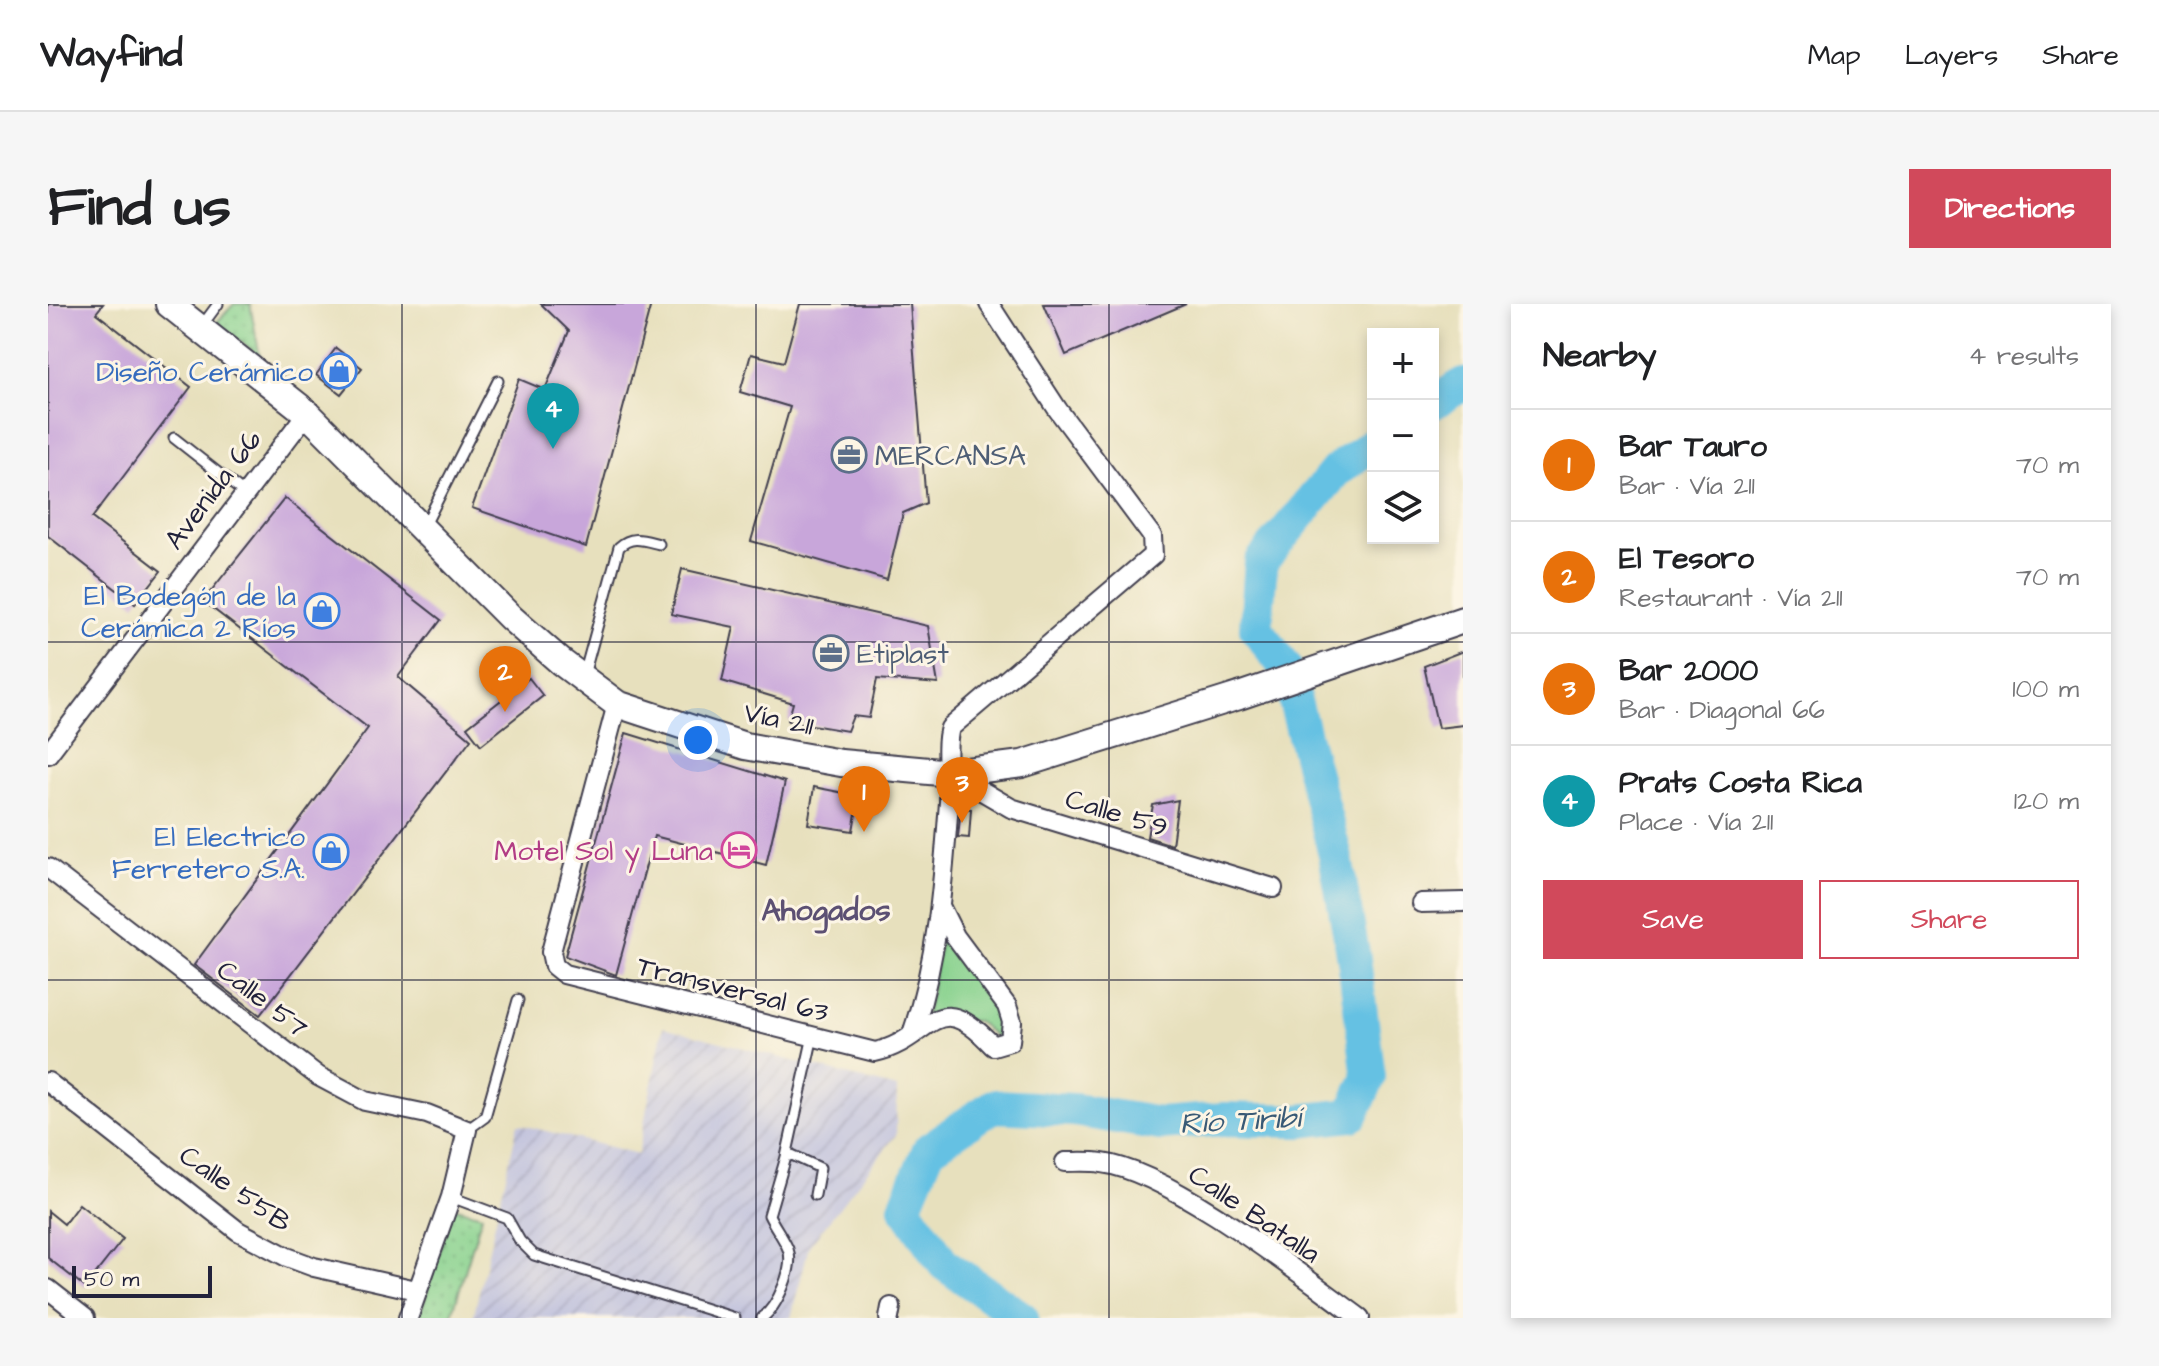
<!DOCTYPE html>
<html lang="en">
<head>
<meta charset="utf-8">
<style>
  :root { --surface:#fff; --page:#f6f6f6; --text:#202124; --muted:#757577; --line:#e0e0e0; --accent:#d1495b }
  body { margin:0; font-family:"Architects Daughter",sans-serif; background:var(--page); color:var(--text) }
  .controls { position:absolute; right:24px; top:24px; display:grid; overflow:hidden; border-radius:0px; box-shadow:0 4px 12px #0003 }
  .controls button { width:72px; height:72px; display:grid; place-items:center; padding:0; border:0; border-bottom:2px solid var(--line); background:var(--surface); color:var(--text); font:40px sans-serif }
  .scale { position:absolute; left:24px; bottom:20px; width:140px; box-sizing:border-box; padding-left:8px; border:4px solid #22223b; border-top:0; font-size:22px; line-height:28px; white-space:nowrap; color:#22223b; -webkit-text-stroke:6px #fcf5e5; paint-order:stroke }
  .you { position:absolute; left:650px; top:436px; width:28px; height:28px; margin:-20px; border:6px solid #fff; border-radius:50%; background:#1a73e8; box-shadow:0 0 0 12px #1a73e833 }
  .badge { display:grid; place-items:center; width:52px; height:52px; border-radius:50%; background:var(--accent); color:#fff; font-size:26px; font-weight:700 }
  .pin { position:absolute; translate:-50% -66px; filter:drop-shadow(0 2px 4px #0008) }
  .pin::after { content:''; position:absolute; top:42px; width:28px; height:24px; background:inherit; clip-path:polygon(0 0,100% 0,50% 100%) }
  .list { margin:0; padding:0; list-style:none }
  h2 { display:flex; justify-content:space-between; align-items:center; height:104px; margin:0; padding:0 32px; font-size:34px }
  h2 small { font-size:26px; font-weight:400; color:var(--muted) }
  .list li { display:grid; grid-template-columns:52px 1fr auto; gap:24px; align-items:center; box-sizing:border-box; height:112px; padding:0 32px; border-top:2px solid var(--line) }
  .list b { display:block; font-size:30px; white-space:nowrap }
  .list p { margin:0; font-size:26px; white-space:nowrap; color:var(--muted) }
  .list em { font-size:26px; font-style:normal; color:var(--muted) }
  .actions { display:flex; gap:16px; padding:24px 32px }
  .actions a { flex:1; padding:18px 0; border:2px solid var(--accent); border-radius:0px; text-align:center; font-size:28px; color:var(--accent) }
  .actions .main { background:var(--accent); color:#fff }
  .icon { flex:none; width:44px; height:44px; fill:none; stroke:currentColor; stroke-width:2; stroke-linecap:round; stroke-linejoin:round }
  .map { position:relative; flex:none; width:1415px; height:1014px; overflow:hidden; border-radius:0px }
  header { display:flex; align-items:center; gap:48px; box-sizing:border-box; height:112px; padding:0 40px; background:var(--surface); border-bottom:2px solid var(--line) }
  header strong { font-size:38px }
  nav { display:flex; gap:44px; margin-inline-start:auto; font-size:28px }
  .intro { display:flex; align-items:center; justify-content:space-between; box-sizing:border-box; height:192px; padding:0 48px }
  h1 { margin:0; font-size:56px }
  .button { padding:20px 36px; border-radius:0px; background:var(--accent); color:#fff; font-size:28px; font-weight:700 }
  main { display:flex; gap:48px; padding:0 48px }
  aside { flex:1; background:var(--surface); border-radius:0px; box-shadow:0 4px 12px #0003 }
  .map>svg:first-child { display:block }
  .industrial { fill:url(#industrial-furrows) }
  .grass { fill:url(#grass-dots); stroke:#557a64; stroke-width:2 }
  .park { fill:#88d28e; stroke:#557a64; stroke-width:2 }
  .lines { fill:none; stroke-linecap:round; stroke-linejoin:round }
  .river { stroke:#65c1e3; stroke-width:34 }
  .building { fill:#c8a6da }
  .service-casing { stroke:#403e4e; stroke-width:13 }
  .minor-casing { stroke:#403e4e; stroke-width:22 }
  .secondary-casing { stroke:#403e4e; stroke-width:30 }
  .service { stroke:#fff; stroke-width:9 }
  .minor { stroke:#fff; stroke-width:18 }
  .secondary { stroke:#fff; stroke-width:26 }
  .grid { fill:none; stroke:#22223b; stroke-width:2; stroke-opacity:0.55 }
  .labels { text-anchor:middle; stroke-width:6; stroke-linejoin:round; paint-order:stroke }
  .shop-label { font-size:28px; fill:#366cbe; stroke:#fcf5e5; text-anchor:end }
  .service-label { font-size:28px; fill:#4e5e75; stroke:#fcf5e5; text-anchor:start }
  .street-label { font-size:28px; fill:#22223b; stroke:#fcf5e5 }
  .hotel-label { font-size:28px; fill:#b23c85; stroke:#fcf5e5; text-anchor:end }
  .neighbourhood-label { font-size:30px; font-weight:bold; fill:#5c5073; stroke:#fcf5e5 }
  .water-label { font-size:30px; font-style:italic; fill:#395a76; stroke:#fcf5e5 }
</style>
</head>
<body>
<header>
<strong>Wayfind</strong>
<nav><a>Map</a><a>Layers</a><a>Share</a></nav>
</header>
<div class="intro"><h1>Find us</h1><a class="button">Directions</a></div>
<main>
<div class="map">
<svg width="1415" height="1014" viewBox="0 0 1415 1014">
  <defs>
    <pattern id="industrial-furrows" width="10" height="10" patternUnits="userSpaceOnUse" patternTransform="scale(2)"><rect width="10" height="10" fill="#c1c2dd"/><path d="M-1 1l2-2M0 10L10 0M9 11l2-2" fill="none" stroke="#a6a6bf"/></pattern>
    <pattern id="grass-dots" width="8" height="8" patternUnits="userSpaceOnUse" patternTransform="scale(2)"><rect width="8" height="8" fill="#88d28e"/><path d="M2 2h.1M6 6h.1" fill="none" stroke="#75b47b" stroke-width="1.8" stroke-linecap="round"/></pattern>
  </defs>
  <rect width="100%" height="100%" fill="#fcf5e5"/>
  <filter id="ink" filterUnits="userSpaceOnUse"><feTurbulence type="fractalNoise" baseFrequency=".0125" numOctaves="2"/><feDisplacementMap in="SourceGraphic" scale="16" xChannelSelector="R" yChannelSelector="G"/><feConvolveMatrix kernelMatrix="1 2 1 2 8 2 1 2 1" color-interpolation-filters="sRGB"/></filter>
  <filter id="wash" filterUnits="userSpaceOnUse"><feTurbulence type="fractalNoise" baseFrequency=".006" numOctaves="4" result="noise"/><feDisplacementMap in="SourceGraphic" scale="32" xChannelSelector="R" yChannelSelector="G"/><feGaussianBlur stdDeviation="1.8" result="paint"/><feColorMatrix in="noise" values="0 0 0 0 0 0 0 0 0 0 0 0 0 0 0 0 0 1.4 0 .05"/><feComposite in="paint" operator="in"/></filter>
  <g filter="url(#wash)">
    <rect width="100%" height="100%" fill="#e7e0bd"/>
    <!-- industrial -->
    <path class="industrial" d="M 615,723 L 849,784 L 848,831 L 761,942 L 743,1014 L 425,1014 L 470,820 L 590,850 Z"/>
    <!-- grass -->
    <path class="grass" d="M 186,0 L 202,0 L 212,53 L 169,18 Z
      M 405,903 L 434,911 L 403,1014 L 371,1014 Z"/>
    <!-- park -->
    <path class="park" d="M 895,625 L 959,714 L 953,738 L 929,717 L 877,715 Z"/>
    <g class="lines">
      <!-- river -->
      <path class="river" d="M 1385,99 L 1415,80
        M 1237,363 L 1208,324 L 1213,258 L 1288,167 L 1325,140
        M 974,1014 L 896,960 L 857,903 L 881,845 L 945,802 L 1026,806 L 1112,820 L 1177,815 L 1251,817 L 1304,811 L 1321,773 L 1306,655 L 1287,550 L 1243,382"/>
    </g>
    <g id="blocks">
      <!-- building -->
      <path class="building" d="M 0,0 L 55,0 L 48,9 L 143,83 L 44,214 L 113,267 L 87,300 L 0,232 Z
        M 493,0 L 603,0 L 538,243 L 424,204 L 471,75 L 497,86 L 521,27 Z
        M 752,0 L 862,0 L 878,199 L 855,209 L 839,276 L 703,237 L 742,103 L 692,88 L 703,50 L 736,58 Z
        M 996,0 L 1138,0 L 1018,51 Z
        M 288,44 L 314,64 L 293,90 L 268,71 Z
        M 237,194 L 393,316 L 350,373 L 423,435 L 212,711 L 146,661 L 320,424 L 155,297 Z
        M 634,265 L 880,322 L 890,380 L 829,375 L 821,414 L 805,412 L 799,427 L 740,417 L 745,399 L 674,377 L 686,323 L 623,310 Z
        M 1415,347 L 1415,421 L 1390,424 L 1376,362 Z
        M 481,374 L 495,392 L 433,441 L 419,423 Z
        M 578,429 L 737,478 L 718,561 L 606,532 L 568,671 L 517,652 Z
        M 766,483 L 811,492 L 805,527 L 760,520 Z
        M 1130,496 L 1124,541 L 1099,533 L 1105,501 Z
        M 913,504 L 923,505 L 921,534 L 910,533 Z
        M 31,900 L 75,935 L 37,983 L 0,954 L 0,907 L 16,920 Z"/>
    </g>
  </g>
  <g filter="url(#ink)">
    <use href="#blocks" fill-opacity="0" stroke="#403e4e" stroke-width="2"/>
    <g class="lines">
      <defs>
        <path id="service" d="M 153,23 L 170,0
          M 126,134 L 196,189
          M 377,221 L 450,77
          M 536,371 L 571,243 C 584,231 595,236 611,240
          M 419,826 L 437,813 L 470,696
          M 738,853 L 765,732
          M 403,893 L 459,914 L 472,937 L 486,951 L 687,1014
          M 714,1014 C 729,1003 747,964 740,945 C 735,933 726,922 721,911 L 738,853 L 744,851 L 772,864 L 767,891"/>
        <path id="minor" d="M 569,400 L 503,648 L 506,662 L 516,670 L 827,748 C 884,736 887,679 945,742 L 962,737 L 964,718 L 959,702 L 907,632 L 893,604
          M 0,450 L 259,109
          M 903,469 L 963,504 L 1225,584
          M 0,564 L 270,772 L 317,797 L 379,810 L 419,826 L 403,893 L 360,1014
          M 1373,599 L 1415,598
          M 864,730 C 890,654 895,578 901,498 C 902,478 896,441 902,424 L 1105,251 L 1104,232 L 1010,106 L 941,0
          M 0,778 L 190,927 L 239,953 L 266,963 L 368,986
          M 1017,858 C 1029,858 1042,857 1054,859 C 1123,868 1253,971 1312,1014
          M 0,985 L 37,1014
          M 841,1014 L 843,1003"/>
        <path id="secondary" d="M 121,0 L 259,109 L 463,314 L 513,358 L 569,400 L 697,442 L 793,459 L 903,469 L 974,460 L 1191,392 L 1415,316"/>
      </defs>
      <!-- service casing -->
      <use href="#service" class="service-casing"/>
      <!-- minor casing -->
      <use href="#minor" class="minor-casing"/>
      <!-- secondary casing -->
      <use href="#secondary" class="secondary-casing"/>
      <!-- service -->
      <use href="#service" class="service"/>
      <!-- minor -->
      <use href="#minor" class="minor"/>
      <!-- secondary -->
      <use href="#secondary" class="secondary"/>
    </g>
  </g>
  <!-- grid -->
  <path class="grid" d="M 354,0 L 354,1014M 708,0 L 708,1014M 1061,0 L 1061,1014M 0,338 L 1415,338M 0,676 L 1415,676"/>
  <!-- icons -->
  <defs>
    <symbol id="shop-ring" viewBox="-11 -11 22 22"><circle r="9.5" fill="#fcf5e5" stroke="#3f7fe0" stroke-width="1.5"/><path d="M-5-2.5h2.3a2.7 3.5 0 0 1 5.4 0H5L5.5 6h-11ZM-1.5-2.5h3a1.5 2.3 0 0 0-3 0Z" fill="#3f7fe0"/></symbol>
    <symbol id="office-ring" viewBox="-11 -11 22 22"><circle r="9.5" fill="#fcf5e5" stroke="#5c6f8a" stroke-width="1.5"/><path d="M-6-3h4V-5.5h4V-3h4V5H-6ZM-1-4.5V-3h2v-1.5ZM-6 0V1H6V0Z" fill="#5c6f8a"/></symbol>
    <symbol id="hotel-ring" viewBox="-11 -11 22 22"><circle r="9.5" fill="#fcf5e5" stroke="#d1479c" stroke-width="1.5"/><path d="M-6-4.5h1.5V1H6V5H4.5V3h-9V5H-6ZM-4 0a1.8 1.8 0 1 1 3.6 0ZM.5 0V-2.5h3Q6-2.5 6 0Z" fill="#d1479c"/></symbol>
  </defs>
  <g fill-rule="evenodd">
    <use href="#shop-ring" x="271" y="47" width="40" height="40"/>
    <use href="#office-ring" x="781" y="131" width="40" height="40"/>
    <use href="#shop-ring" x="254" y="287" width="40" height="40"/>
    <use href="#office-ring" x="763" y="329" width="40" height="40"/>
    <use href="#hotel-ring" x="671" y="526" width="40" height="40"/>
    <use href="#shop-ring" x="263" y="528" width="40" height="40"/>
  </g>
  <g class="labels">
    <!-- shop labels -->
    <g class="shop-label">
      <text x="265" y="77">Diseño Cerámico</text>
      <text x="248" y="301">El Bodegón de la<tspan x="248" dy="32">Cerámica 2 Ríos</tspan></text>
      <text x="257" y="542">El Electrico<tspan x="257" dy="32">Ferretero S.A.</tspan></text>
    </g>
    <!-- service labels -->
    <g class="service-label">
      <text x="827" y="161">MERCANSA</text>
      <text x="809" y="359">Etiplast</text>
    </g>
    <!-- street labels -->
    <g class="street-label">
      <text transform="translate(164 185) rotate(-53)" y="10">Avenida 66</text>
      <text transform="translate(731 414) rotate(12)" y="10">Vía 211</text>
      <text transform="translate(1069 508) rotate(17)" y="10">Calle 59</text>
      <text transform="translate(685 684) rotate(14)" y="10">Transversal 63</text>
      <text transform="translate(215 694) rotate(38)" y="10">Calle 57</text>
      <text transform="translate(188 884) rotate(35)" y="10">Calle 55B</text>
      <text transform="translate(1207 909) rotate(34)" y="10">Calle Batalla</text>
    </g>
    <!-- hotel labels -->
    <g class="hotel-label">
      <text x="665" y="556">Motel Sol y Luna</text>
    </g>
    <!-- neighbourhood labels -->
    <g class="neighbourhood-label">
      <text x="778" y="616">Ahogados</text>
    </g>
    <!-- water labels -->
    <g class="water-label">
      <text transform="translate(1192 816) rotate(-3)" y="10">Río Tiribí</text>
    </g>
  </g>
</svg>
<div class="controls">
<button>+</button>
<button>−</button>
<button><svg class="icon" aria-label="layers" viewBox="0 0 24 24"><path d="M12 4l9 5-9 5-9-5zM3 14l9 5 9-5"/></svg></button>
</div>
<div class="scale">50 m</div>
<div class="you"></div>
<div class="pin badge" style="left:816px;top:528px;background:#e8710a">1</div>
<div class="pin badge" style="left:457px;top:408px;background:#e8710a">2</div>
<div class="pin badge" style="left:914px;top:519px;background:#e8710a">3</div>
<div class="pin badge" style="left:505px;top:145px;background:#0f9aa8">4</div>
</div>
<aside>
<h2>Nearby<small>4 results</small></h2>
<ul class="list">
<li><span class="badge" style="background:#e8710a">1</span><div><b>Bar Tauro</b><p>Bar · Vía 211</p></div><em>70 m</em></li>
<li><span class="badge" style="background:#e8710a">2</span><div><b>El Tesoro</b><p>Restaurant · Vía 211</p></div><em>70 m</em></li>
<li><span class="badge" style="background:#e8710a">3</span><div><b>Bar 2000</b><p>Bar · Diagonal 66</p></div><em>100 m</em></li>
<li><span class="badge" style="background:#0f9aa8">4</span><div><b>Prats Costa Rica</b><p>Place · Vía 211</p></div><em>120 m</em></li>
</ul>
<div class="actions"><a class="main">Save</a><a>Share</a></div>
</aside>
</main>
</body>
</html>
